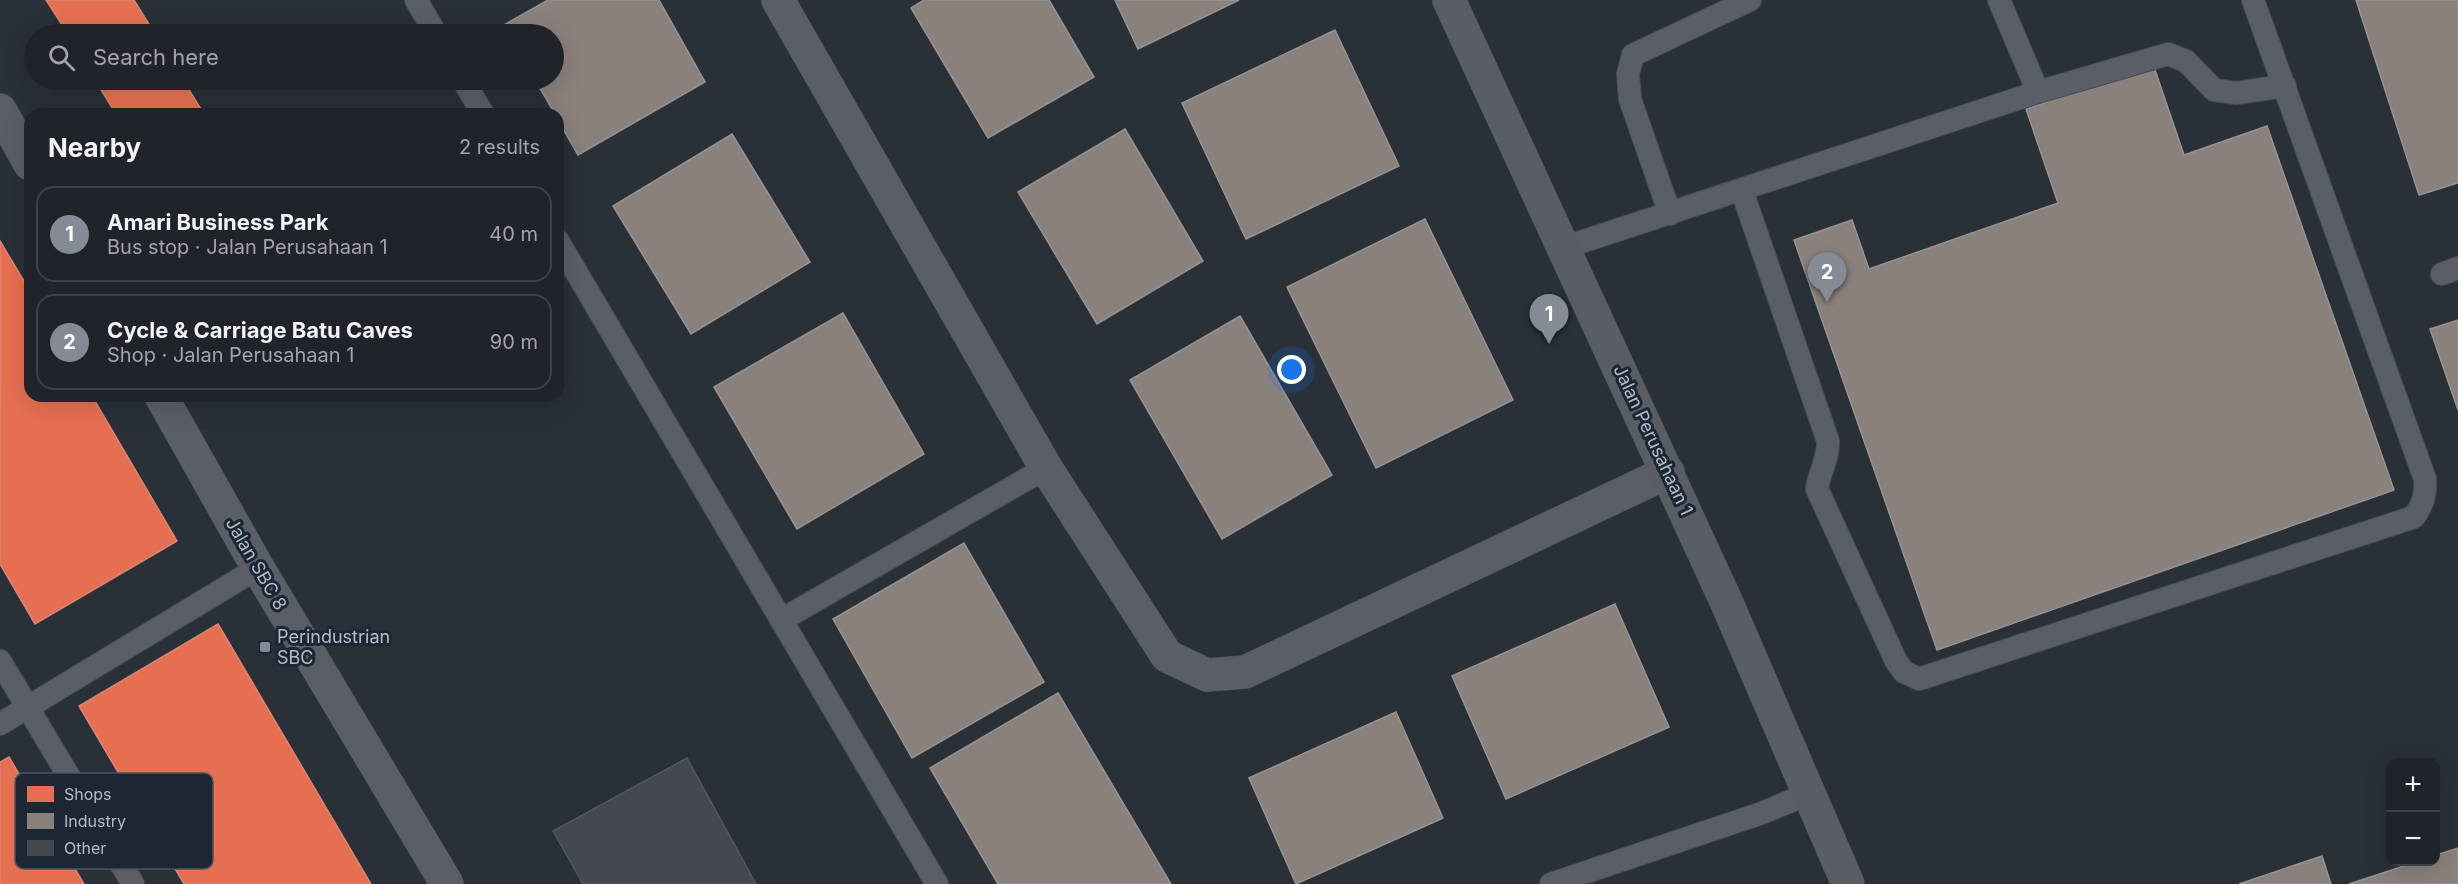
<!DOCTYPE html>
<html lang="en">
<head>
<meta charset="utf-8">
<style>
  :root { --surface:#20242a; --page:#2d3036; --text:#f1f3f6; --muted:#a2a4a8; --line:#3d4147; --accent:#848b96 }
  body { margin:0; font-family:Inter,sans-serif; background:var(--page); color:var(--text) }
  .controls { position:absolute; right:18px; bottom:18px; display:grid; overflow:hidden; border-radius:12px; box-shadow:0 6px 24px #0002 }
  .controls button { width:54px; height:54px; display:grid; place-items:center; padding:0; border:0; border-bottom:2px solid var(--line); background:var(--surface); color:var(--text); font:30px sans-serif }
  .you { position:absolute; left:1292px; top:370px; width:21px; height:21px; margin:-15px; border:4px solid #fff; border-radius:50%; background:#1a73e8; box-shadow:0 0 0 9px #1a73e833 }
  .badge { display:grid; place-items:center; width:39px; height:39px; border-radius:50%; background:var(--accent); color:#fff; font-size:20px; font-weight:700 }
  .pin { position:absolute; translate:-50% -50px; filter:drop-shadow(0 2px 3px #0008) }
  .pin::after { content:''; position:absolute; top:32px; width:21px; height:18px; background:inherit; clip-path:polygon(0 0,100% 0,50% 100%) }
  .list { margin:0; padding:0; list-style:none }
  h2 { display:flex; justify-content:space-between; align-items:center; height:78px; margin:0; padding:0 24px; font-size:26px }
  h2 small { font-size:20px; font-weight:400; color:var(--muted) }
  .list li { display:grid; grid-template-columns:39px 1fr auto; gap:18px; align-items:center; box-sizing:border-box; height:96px; margin:0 12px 12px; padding:0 12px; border:2px solid var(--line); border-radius:18px }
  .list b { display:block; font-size:22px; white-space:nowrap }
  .list p { margin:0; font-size:20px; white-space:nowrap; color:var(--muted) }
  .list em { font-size:20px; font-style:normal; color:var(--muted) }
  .icon { flex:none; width:33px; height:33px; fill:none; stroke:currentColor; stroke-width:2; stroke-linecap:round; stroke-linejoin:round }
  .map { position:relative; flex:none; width:2458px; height:884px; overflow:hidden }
  .search { position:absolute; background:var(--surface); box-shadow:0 6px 24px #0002; left:24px; top:24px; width:540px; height:66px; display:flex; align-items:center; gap:15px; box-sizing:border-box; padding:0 21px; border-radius:33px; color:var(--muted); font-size:22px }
  .panel { position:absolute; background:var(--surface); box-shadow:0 6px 24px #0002; left:24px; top:108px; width:540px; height:294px; border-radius:18px }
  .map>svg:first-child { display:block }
  .shops { fill:#e76f51; stroke:#d88675; stroke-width:1.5 }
  .industry { fill:#8a817c; stroke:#979393; stroke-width:1.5 }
  .building { fill:#444950; stroke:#52575f; stroke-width:1.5 }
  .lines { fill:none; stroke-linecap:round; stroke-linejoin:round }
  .lane-casing { stroke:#484c53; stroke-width:24 }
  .street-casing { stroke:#484c53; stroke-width:34 }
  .secondary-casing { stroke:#484c53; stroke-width:34 }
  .lane { stroke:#5a5e66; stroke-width:22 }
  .street { stroke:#5a5e66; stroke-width:33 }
  .secondary { stroke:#595d64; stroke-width:33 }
  .poi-dot { fill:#848b96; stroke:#1d2633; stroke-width:2 }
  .labels { text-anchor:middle; stroke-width:6; stroke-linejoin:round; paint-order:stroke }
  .street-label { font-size:18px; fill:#b4bcc9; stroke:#1d2633 }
  .poi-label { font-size:18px; fill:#b4bcc9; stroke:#1d2633; text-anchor:start }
  .key { fill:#1d2633; stroke:#4a5360; stroke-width:1.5 }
  .key-label { font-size:16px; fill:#b4bcc9 }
</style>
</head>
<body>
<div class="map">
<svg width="2458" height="884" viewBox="0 0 2458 884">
  <rect width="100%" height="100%" fill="#2a3038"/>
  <!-- shops -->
  <path class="shops" d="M 46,0 L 134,0 L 155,34 L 68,34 Z
    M 95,80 L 183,80 L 204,114 L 116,114 Z
    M 0,241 L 30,291 L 30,396 L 92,396 L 177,541 L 35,624 L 0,564 Z
    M 218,624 L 371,884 L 184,884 L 79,706 Z
    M 9,757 L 84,884 L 0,884 L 0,762 Z"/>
  <!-- industry -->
  <path class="industry" d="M 548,0 L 659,0 L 705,82 L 578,155 L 558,120 L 558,114 L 555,114 L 535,80 L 554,80 L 554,34 L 510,34 L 504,25 Z
    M 924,0 L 1049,0 L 1094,77 L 988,138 L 911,8 Z
    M 1115,0 L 1239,0 L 1138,49 Z
    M 2356,0 L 2458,0 L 2458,183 L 2419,195 Z
    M 1335,30 L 1399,166 L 1246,239 L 1182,103 Z
    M 2153,64 L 2184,155 L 2267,126 L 2394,490 L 1937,650 L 1794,240 L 1852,220 L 1869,269 L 2058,203 L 2026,109 Z
    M 1125,129 L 1203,261 L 1097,324 L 1018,192 Z
    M 732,134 L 810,262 L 691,334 L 613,206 Z
    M 1425,219 L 1513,400 L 1376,468 L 1287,287 Z
    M 843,313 L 924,454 L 797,529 L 714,387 Z
    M 1240,316 L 1332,475 L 1222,539 L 1130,380 Z
    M 2458,320 L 2458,410 L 2430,329 Z
    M 964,543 L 1044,682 L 912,758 L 833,619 Z
    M 1615,604 L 1669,727 L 1506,799 L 1452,676 Z
    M 1058,693 L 1171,884 L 998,884 L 930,768 Z
    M 1396,712 L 1443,818 L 1296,884 L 1249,778 Z
    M 2458,848 L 2458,884 L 2349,884 L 2416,862 L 2436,862 L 2436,855 Z
    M 2322,856 L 2331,884 L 2239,884 Z"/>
  <!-- building -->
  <path class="building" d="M 687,758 L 756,884 L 583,884 L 553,831 Z"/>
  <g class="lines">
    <defs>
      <path id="lane" d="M 416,0 L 436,34
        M 463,80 L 483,114
        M 2038,92 L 2168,54 L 2186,61 L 2214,90 L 2236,93 L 2285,86
        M 1742,191 L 1828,441 C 1829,458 1819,472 1817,489 L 1896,661 L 1904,672 L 1919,679 L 2414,517 C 2423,504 2426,495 2425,479 L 2253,0
        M 1670,214 L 1630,99 L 1628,74 L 1633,55 L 1750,0
        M 558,241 L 937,884
        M 1563,248 L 2038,92 L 1999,0
        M 2442,274 L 2458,268
        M 781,620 L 1046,468
        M 0,661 L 133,884
        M 0,724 L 258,568
        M 1551,884 L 1762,813 L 1810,793"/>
      <path id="street" d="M 778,0 L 1046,468 L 1167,656 L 1207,675 L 1245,672 L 1668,472
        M 0,110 L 30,164
        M 161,396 L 258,568 L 447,884"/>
      <path id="secondary" d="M 1449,0 L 1726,601 L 1848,884"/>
    </defs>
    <!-- lane casing -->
    <use href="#lane" class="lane-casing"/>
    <!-- street casing -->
    <use href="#street" class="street-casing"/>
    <!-- secondary casing -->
    <use href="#secondary" class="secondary-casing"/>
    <!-- lane -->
    <use href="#lane" class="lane"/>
    <!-- street -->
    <use href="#street" class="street"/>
    <!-- secondary -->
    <use href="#secondary" class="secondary"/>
  </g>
  <!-- markers -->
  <rect class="poi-dot" x="259" y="641" width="12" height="12" rx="3"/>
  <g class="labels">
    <!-- street labels -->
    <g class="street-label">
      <text transform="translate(1653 440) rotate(65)" y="6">Jalan Perusahaan 1</text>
      <text transform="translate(256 564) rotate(60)" y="6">Jalan SBC 8</text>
    </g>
    <!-- poi labels -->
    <g class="poi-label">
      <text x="277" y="643">Perindustrian<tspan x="277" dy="21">SBC</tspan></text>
    </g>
  </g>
  <!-- legend -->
  <rect x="15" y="773" width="198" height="96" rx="9" class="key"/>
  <rect x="27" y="786" width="27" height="16" fill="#e76f51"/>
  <rect x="27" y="813" width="27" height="16" fill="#8a817c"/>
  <rect x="27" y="840" width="27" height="16" fill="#444950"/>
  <g class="key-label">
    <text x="64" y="800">Shops</text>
    <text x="64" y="827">Industry</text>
    <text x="64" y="854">Other</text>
  </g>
</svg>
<div class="controls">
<button>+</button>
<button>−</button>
</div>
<div class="you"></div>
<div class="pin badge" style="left:1549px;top:344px">1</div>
<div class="pin badge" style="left:1827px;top:302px">2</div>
<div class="search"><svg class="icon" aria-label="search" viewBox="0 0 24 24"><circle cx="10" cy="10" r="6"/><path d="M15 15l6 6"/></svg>Search here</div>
<section class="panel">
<h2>Nearby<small>2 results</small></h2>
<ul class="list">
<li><span class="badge">1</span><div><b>Amari Business Park</b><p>Bus stop · Jalan Perusahaan 1</p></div><em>40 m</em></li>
<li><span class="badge">2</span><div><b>Cycle &amp; Carriage Batu Caves</b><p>Shop · Jalan Perusahaan 1</p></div><em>90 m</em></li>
</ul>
</section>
</div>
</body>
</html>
